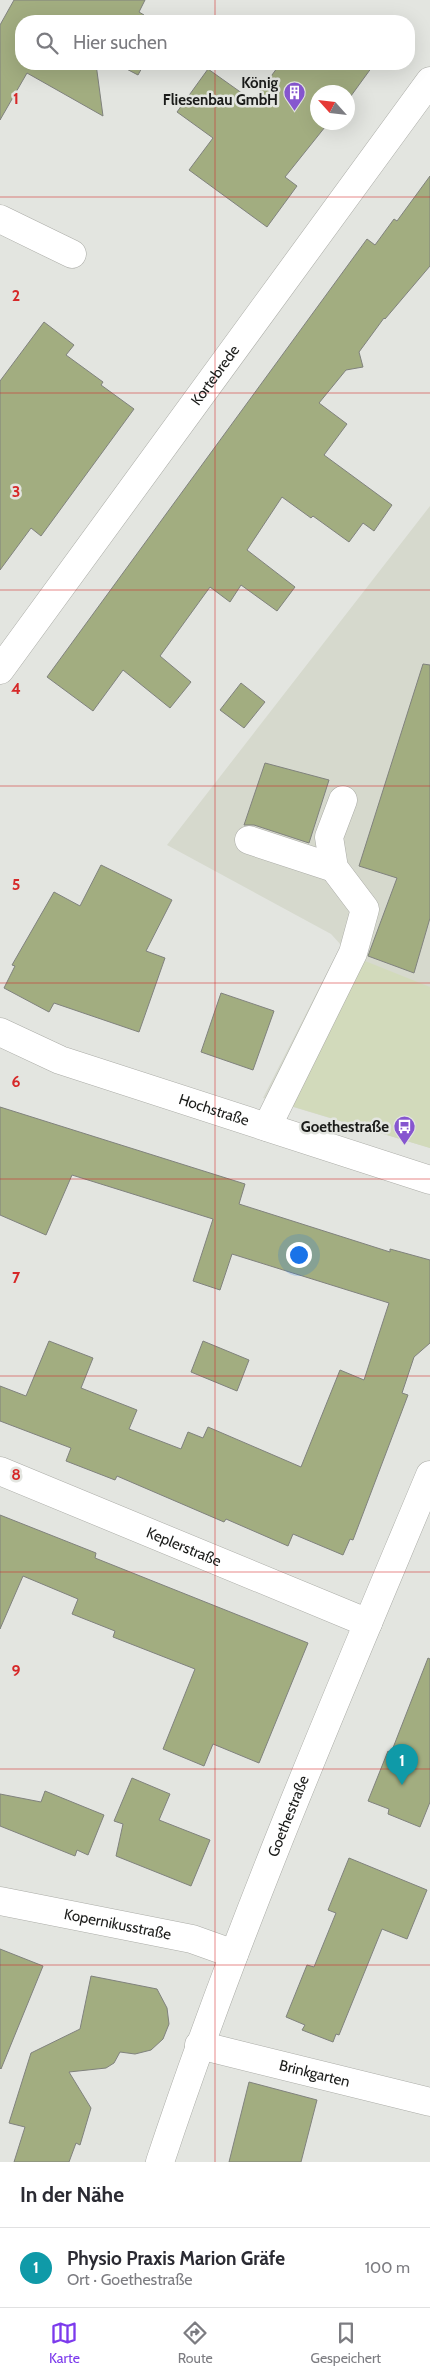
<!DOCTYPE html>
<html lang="de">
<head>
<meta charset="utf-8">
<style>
  :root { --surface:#fff; --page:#f2f2f3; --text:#2b2b33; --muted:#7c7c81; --line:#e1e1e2; --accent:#7c3aed }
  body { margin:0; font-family:Cabin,sans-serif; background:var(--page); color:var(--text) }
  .compass { position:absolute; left:310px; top:85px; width:45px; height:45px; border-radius:50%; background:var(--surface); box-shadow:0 5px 20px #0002; rotate:297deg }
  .you { position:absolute; left:298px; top:1254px; width:18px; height:18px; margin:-12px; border:4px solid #fff; border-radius:50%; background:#1a73e8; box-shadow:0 0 0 8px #1a73e833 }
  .badge { display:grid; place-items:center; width:32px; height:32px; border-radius:50%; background:var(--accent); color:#fff; font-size:16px; font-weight:700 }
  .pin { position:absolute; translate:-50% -41px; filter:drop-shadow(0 1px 2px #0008) }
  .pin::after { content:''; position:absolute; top:26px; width:18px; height:15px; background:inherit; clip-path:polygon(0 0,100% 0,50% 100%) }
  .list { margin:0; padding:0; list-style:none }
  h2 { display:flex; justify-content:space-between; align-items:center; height:65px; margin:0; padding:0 20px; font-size:21px }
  h2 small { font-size:16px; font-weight:400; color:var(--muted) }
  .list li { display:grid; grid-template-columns:32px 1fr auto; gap:15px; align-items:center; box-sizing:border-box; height:80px; padding:0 20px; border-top:1px solid var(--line) }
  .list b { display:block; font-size:19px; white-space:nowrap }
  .list p { margin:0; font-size:16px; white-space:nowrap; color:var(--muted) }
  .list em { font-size:16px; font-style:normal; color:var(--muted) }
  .icon { flex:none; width:28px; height:28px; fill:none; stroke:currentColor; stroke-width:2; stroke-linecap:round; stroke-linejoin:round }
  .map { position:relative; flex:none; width:430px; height:2162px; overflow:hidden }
  .search { position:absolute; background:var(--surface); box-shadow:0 5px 20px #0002; left:15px; right:15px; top:15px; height:55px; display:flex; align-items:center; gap:12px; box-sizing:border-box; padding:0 18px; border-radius:20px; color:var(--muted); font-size:19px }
  .sheet { height:145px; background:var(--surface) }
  nav { display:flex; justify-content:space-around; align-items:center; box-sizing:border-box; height:70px; border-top:1px solid var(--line); background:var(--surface); font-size:14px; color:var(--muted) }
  nav a { display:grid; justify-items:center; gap:2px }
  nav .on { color:var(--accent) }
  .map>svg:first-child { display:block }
  .built { fill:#d6d9cd }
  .green { fill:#d2dabb }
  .building { fill:#a2ad80; stroke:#80827d }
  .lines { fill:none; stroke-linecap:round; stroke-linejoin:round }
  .minor-casing { stroke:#abaca7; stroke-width:29 }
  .minor { stroke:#fff; stroke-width:28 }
  .grid { fill:none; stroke:#d62828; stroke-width:1; stroke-opacity:0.55 }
  .labels { text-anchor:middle; stroke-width:5; stroke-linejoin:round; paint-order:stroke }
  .poi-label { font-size:15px; font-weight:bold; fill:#1b1c1a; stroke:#e3e5e0; text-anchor:end }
  .street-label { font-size:15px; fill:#1b1c1a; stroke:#e3e5e0 }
  .grid-label { font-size:16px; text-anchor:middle; font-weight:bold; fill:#d62828; stroke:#e3e5e0; stroke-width:5; stroke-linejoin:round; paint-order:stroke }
</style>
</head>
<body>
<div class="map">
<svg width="430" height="2162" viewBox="0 0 430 2162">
  <rect width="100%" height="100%" fill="#e3e5e0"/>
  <!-- built -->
  <path class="built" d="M 430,506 L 430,1148 L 263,1098 L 341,945 L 331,934 L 167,845 Z"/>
  <!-- green -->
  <path class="green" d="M 365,961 L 430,987 L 430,1148 L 291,1106 Z"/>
  <!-- building -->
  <path class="building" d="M 14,0 L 145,0 L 139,12 L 144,15 L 141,21 L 21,21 L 21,64 L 96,64 L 103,116 L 27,73 L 0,120 L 0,25 Z
    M 117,64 L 144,64 L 138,75 Z
    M 280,64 L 368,64 L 372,67 L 348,100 L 348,92 L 318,92 L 318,122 L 329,122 L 285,177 L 297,186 L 267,227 L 189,170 L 213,138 L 177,112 L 208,69 L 253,101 Z
    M 430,176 L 430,266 L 385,319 L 384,318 L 359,352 L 363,367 L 346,370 L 319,403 L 347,424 L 324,455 L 392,505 L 374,531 L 363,523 L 349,542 L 313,516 L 311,518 L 282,497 L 247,550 L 295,587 L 277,611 L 241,585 L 230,602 L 210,587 L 160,656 L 191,682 L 170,708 L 123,670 L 93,711 L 47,677 L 367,239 L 375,245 L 394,219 L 397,221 Z
    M 44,322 L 74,345 L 66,355 L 103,382 L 101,385 L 134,409 L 41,536 L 31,528 L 0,570 L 0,381 Z
    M 423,664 L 430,665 L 430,918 L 414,973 L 368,956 L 397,878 L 359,866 Z
    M 241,683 L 265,702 L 244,728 L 220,710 Z
    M 265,763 L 329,780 L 309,843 L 254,825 L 244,825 Z
    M 101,865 L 172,900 L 146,951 L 165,958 L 139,1032 L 54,1003 L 49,1012 L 4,988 L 15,966 L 12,965 L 54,892 L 80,906 Z
    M 221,993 L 274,1011 L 253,1070 L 201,1052 Z
    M 0,1107 L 245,1184 L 239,1204 L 390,1252 L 390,1249 L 430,1260 L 430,1343 L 414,1357 L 402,1393 L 408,1395 L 353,1540 L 350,1539 L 343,1555 L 293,1534 L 288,1546 L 226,1519 L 224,1522 L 117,1476 L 115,1480 L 66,1461 L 71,1448 L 0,1421 L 0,1386 L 26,1396 L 49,1341 L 93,1358 L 81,1388 L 137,1410 L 129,1429 L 181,1449 L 188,1432 L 203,1438 L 208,1427 L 301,1467 L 340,1370 L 364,1380 L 389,1303 L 232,1254 L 220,1290 L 193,1281 L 213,1219 L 72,1175 L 46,1235 L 0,1215 Z
    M 203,1341 L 249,1360 L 237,1391 L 191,1372 Z
    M 0,1515 L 96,1553 L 95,1558 L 308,1643 L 259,1763 L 213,1744 L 204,1766 L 163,1749 L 195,1669 L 113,1637 L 115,1631 L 72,1614 L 78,1599 L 23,1576 L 0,1629 Z
    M 428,1658 L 430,1659 L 430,1802 L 420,1827 L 388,1814 L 389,1809 L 368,1801 L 388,1751 L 391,1753 Z
    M 132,1778 L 170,1794 L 159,1820 L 210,1840 L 191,1886 L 116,1856 L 123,1824 L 114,1821 Z
    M 45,1791 L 104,1815 L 88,1855 L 77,1850 L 75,1856 L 0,1826 L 0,1794 L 41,1802 Z
    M 349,1858 L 427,1890 L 407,1939 L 382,1929 L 339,2035 L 336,2034 L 333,2042 L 302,2030 L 305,2025 L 286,2017 L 307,1965 L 314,1967 L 336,1913 L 328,1910 Z
    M 0,1949 L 43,1966 L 1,2069 L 0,2068 Z
    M 91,1976 L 157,1989 L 167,2008 L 169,2024 L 163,2039 L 151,2050 L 135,2054 L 120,2052 L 114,2063 L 106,2068 L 69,2072 L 91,2108 L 80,2145 L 76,2143 L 69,2162 L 14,2162 L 25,2127 L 9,2123 L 31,2053 L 80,2029 Z
    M 249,2082 L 317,2100 L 301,2162 L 229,2162 Z"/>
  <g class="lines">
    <defs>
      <g id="minor">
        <path d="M 0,219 L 72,254"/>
        <path id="s1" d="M 0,670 L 430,81"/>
        <path d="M 249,840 L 334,868"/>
        <path id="s2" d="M 0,1032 L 60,1060 L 430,1180"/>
        <path d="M 267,1127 L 353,953 L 365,909 L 334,868 L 329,837 L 343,800"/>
        <path id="s3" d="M 0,1471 L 368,1623"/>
        <path id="s4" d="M 0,1901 L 192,1939 L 234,1954"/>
        <path id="s5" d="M 199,2045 L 430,2102"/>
        <path id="s6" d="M 160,2162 C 237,1929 335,1702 430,1475"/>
      </g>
    </defs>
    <!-- minor casing -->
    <use href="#minor" class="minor-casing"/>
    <!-- minor -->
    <use href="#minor" class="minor"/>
  </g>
  <!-- grid -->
  <path class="grid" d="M 215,0 L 215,21M 215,64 L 215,2162M 0,197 L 430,197M 0,393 L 430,393M 0,590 L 430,590M 0,786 L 430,786M 0,983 L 430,983M 0,1179 L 430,1179M 0,1376 L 430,1376M 0,1572 L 430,1572M 0,1769 L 430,1769M 0,1965 L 430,1965"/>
  <!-- icons -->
  <defs>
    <symbol id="building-pin" viewBox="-11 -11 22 30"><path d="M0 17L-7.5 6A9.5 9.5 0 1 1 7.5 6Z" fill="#8656cf" stroke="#e3e5e0"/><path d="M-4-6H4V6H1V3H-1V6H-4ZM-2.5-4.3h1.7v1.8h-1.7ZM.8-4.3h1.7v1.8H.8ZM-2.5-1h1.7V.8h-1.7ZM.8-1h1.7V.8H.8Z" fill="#fff"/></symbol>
    <symbol id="bus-pin" viewBox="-11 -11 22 30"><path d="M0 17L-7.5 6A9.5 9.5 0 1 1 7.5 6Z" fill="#8656cf" stroke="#e3e5e0"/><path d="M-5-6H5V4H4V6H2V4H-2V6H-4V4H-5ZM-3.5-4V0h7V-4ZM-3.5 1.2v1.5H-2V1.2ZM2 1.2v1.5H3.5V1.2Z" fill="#fff"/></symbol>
  </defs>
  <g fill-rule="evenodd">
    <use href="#building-pin" x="282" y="80" width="25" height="34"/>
    <use href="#bus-pin" x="392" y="1114" width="25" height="34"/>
  </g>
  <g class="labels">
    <!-- poi labels -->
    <g class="poi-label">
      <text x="278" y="88">König<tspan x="278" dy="17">Fliesenbau GmbH</tspan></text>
      <text x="389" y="1132">Goethestraße</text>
    </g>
    <!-- street labels -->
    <g class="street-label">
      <text dy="5" stroke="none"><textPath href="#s1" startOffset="365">Kortebrede</textPath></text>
      <text dy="5" stroke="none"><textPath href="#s2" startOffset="228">Hochstraße</textPath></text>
      <text dy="5" stroke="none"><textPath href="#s3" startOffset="199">Keplerstraße</textPath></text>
      <text dy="5" stroke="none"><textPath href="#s6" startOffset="369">Goethestraße</textPath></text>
      <text dy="5" stroke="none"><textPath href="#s4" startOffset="120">Kopernikusstraße</textPath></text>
      <text dy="5" stroke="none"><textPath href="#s5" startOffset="119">Brinkgarten</textPath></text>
    </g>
  </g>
  <g class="grid-label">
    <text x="16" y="104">1</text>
    <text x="16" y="301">2</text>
    <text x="16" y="497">3</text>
    <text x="16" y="694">4</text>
    <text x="16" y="890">5</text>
    <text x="16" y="1087">6</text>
    <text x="16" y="1283">7</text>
    <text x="16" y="1480">8</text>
    <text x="16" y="1676">9</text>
  </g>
</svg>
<svg class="compass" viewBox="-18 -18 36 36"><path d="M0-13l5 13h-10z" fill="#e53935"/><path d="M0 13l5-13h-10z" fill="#7c7c81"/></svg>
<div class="you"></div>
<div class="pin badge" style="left:402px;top:1785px;background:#0f9aa8">1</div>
<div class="search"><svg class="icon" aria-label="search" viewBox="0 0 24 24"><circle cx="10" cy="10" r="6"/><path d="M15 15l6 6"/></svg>Hier suchen</div>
</div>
<section class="sheet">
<h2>In der Nähe<small></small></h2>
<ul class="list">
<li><span class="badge" style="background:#0f9aa8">1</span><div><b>Physio Praxis Marion Gräfe</b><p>Ort · Goethestraße</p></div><em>100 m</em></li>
</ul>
</section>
<nav>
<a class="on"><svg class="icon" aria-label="map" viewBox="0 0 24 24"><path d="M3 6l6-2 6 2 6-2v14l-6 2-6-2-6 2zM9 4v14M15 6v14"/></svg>Karte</a>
<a><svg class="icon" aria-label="directions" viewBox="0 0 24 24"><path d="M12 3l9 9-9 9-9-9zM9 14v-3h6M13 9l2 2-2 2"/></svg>Route</a>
<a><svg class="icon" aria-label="saved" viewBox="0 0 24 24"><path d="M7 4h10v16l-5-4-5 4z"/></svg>Gespeichert</a>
</nav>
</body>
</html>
